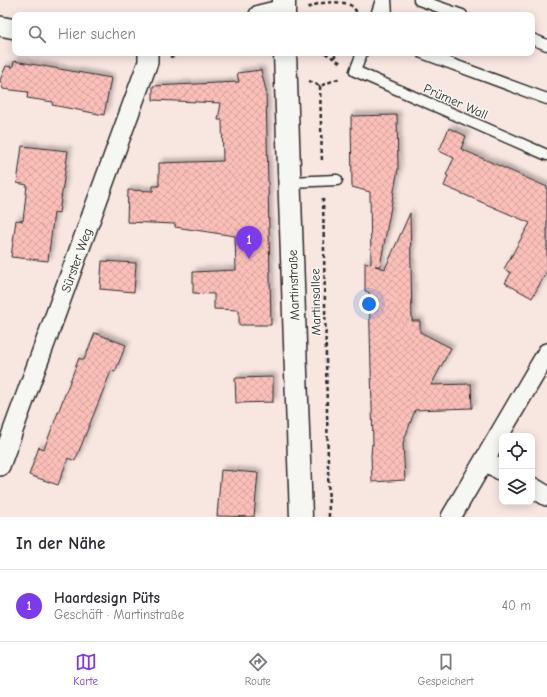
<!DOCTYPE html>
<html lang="de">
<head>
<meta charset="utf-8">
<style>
  :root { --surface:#fff; --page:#f2f2f3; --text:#2b2b33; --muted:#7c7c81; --line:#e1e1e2; --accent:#7c3aed }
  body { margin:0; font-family:"Comic Neue",sans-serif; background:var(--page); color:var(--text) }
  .controls { position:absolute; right:12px; bottom:12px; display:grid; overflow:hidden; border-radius:8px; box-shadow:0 2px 10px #0003 }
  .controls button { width:36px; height:36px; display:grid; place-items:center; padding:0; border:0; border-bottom:1px solid var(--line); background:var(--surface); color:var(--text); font:20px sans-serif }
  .you { position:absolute; left:369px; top:304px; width:14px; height:14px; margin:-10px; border:3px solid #fff; border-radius:50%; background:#1a73e8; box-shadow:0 0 0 6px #1a73e833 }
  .badge { display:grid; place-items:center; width:26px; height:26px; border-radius:50%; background:var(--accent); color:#fff; font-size:13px; font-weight:700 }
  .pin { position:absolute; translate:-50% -33px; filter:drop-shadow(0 1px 2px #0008) }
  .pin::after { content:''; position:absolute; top:21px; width:14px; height:12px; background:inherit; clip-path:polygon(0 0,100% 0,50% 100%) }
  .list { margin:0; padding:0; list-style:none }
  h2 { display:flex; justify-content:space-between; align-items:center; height:52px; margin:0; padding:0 16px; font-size:17px }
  h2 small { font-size:13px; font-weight:400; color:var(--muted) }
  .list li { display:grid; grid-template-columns:26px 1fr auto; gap:12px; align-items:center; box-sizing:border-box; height:72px; padding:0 16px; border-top:1px solid var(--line) }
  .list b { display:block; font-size:15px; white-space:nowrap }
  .list p { margin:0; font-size:13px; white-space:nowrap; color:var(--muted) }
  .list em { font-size:13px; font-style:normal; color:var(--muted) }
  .icon { flex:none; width:22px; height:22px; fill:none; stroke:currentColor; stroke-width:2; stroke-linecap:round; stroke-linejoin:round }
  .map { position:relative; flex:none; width:547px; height:517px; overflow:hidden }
  .search { position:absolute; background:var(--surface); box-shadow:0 2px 10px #0003; left:12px; right:12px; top:12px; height:44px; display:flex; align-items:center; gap:10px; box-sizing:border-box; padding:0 14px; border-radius:8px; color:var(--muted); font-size:15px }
  .sheet { height:124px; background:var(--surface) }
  nav { display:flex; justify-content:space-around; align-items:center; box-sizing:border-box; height:56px; border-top:1px solid var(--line); background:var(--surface); font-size:11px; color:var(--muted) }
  nav a { display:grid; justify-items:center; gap:2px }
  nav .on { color:var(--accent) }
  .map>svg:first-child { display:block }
  .building { fill:url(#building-cross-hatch); stroke:#2b2b2b; filter:url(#shadow) }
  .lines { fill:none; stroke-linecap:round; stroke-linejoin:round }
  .service-casing { stroke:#2b2b2b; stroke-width:13 }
  .minor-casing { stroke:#2b2b2b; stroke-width:22 }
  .secondary-casing { stroke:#2b2b2b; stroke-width:25 }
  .path { stroke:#2b2b2b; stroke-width:2.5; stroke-dasharray:4 3; stroke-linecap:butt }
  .service { stroke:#f6f6f2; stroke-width:10 }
  .minor { stroke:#f6f6f2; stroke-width:19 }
  .secondary { stroke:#f6f6f2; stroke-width:22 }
  .labels { text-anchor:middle; stroke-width:3; stroke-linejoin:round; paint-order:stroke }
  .street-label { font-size:13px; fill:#2b2b2b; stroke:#f6f6f2 }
</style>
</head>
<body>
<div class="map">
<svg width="547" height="517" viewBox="0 0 547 517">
  <defs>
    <pattern id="building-cross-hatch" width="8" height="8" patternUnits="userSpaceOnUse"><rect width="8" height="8" fill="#fbbfb9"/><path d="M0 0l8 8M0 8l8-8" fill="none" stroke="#d7a49f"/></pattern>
    <filter id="shadow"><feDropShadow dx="3.5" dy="-3.5" stdDeviation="2" flood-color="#0004"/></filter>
  </defs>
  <rect width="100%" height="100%" fill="#f8e6e1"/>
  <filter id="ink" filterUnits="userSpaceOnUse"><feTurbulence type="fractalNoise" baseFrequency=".025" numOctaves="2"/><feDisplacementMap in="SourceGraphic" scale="8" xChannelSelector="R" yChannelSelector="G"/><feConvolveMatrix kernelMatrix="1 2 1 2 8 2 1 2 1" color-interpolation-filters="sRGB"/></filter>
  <g filter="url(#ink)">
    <!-- building -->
    <path class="building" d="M 14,61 L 111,78 L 104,115 L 52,105 L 53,102 L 27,98 L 28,92 L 3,89 L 0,80 L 6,66 L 13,67 Z
      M 261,70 L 266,91 L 271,325 L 239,325 L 239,310 L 214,309 L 214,294 L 193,293 L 193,272 L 236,270 L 235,236 L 175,227 L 175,224 L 127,222 L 128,190 L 153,191 L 153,186 L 159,186 L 159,163 L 223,161 L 222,120 L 218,120 L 221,103 L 153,100 L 153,86 L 239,82 L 237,73 Z
      M 397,115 L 398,169 L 380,266 L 375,266 L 385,269 L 410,213 L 412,321 L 420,321 L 420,332 L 451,348 L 431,385 L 471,384 L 472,408 L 415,410 L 403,443 L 405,480 L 372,482 L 371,455 L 372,444 L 373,445 L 369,292 L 365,291 L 365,262 L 371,264 L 370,192 L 352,187 L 351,116 Z
      M 449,128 L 466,136 L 461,149 L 547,187 L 547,271 L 532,298 L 505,283 L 511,273 L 504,269 L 530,223 L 444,186 L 448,176 L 446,175 L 454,158 L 439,151 Z
      M 22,146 L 68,151 L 59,213 L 54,212 L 48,261 L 11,257 L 16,220 L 23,221 L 27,185 L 17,183 Z
      M 102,261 L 136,263 L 134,292 L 100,289 Z
      M 95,333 L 126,345 L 115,372 L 111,371 L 75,461 L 68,458 L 58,485 L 29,475 L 39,447 L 44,449 L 79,358 L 84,360 Z
      M 273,377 L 273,402 L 236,403 L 235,378 Z
      M 221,470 L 258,473 L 254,517 L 217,516 Z"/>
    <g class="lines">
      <defs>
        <path id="service" d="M 386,0 L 387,15
          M 419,0 L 462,15
          M 376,15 L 381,0
          M 532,39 L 547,45
          M 362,53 L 355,71 L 547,155
          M 422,53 L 547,99
          M 290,182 L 337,180"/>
        <path id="minor" d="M 259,15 L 284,9
          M 0,26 L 15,29
          M 485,461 L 502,471
          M 0,466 L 148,62 L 148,53
          M 532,487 L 547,496
          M 451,517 L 547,353"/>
        <path id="secondary" d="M 284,0 L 284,15
          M 285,53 L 301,517"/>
      </defs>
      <!-- service casing -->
      <use href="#service" class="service-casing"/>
      <!-- minor casing -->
      <use href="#minor" class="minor-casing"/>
      <!-- secondary casing -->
      <use href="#secondary" class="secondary-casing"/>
      <!-- path -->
      <path class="path" d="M 308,8 C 317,2 340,0 350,5 C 354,7 356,11 358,15
        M 325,53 L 341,63
        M 170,57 L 185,53
        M 333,58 L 338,53
        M 309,81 L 320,86 L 340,78
        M 320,86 L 322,163
        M 323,198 L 329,517"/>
      <!-- service -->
      <use href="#service" class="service"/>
      <!-- minor -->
      <use href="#minor" class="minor"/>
      <!-- secondary -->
      <use href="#secondary" class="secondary"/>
    </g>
  </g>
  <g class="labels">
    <!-- street labels -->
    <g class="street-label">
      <text transform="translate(456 101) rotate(24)" y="5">Prümer Wall</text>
      <text transform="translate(76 260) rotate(-70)" y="5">Sürster Weg</text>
      <text transform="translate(293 285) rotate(-92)" y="5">Martinstraße</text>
      <text transform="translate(315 302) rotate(-91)" y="5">Martinsallee</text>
    </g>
  </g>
</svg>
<div class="controls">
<button><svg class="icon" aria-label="locate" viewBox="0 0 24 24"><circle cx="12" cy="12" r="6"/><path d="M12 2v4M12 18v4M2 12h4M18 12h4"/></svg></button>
<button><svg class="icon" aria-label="layers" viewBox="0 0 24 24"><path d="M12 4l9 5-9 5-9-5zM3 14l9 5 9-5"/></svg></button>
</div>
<div class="you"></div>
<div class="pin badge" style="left:249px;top:259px">1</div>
<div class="search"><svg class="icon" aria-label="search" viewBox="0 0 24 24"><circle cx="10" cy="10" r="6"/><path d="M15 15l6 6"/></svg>Hier suchen</div>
</div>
<section class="sheet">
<h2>In der Nähe<small></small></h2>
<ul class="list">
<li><span class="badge">1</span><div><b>Haardesign Püts</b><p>Geschäft · Martinstraße</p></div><em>40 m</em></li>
</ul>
</section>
<nav>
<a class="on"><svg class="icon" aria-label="map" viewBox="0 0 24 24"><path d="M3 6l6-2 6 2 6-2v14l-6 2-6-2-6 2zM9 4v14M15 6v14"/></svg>Karte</a>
<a><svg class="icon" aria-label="directions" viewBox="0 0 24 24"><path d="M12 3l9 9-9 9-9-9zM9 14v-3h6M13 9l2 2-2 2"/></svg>Route</a>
<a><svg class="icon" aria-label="saved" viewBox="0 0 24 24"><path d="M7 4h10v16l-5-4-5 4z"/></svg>Gespeichert</a>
</nav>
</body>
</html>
